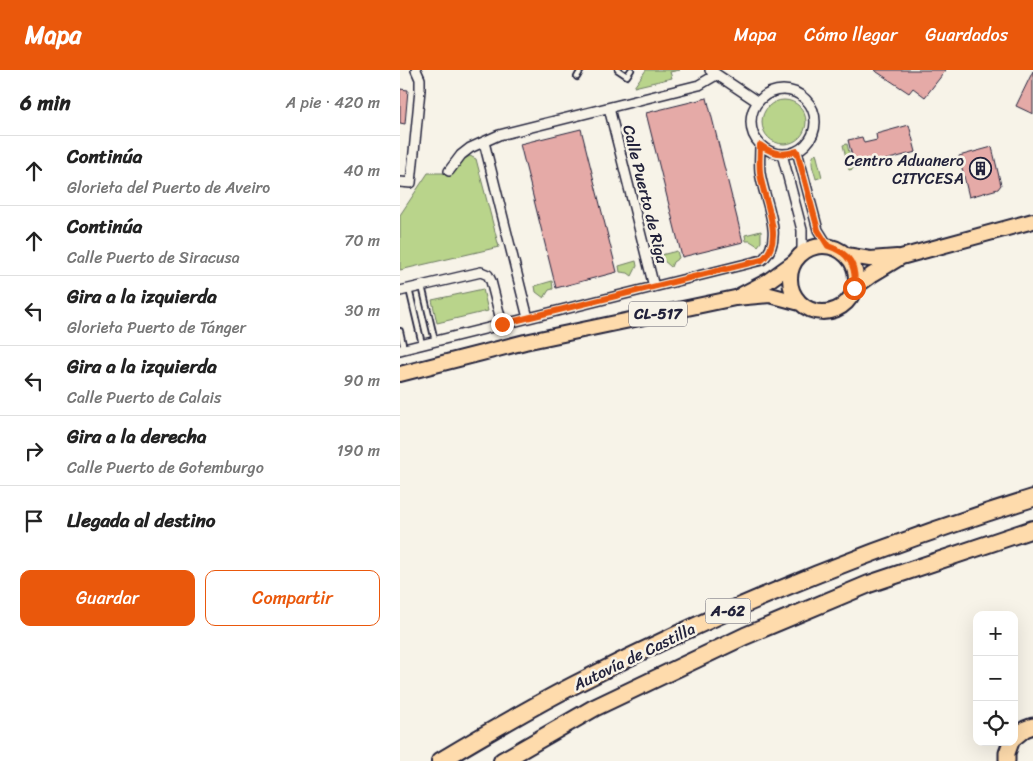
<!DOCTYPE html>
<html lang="es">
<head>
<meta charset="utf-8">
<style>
  :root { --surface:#fff; --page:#f6f6f6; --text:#222; --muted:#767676; --line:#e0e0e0; --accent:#ea580c }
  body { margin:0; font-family:Sriracha,sans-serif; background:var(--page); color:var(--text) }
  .controls { position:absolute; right:15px; bottom:15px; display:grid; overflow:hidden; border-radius:10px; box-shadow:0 5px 20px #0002 }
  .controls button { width:45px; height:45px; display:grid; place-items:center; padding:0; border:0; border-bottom:1px solid var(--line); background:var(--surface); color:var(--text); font:25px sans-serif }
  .stop { position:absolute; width:15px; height:15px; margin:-11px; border:4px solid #ea580c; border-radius:50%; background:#fff }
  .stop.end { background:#ea580c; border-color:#fff; box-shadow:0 1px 5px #0008 }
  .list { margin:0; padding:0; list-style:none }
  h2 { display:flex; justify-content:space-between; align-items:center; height:65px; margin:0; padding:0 20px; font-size:21px }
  h2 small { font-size:16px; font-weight:400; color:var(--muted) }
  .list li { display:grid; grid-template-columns:32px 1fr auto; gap:15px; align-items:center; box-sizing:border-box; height:70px; padding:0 20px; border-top:1px solid var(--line) }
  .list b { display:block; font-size:19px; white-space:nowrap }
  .list p { margin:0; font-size:16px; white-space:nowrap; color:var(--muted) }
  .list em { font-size:16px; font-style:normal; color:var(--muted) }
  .actions { display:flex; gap:10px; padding:15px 20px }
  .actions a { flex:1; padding:11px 0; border:1px solid var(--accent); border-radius:10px; text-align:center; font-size:18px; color:var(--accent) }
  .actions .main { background:var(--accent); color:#fff }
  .icon { flex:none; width:28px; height:28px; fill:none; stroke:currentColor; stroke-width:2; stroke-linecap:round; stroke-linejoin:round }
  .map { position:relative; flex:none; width:633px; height:691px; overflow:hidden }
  header { display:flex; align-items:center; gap:30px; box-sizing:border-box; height:70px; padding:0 25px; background:var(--accent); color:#fff }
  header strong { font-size:24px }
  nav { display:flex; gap:28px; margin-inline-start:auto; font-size:18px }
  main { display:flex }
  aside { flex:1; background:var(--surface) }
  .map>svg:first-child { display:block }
  .green { fill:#b9d48b; stroke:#6e7b63 }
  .building { fill:#e5aaa7; stroke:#22223b }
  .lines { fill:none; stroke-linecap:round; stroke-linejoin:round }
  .service-casing { stroke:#22223b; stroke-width:8 }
  .minor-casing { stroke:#22223b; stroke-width:12 }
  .primary-casing { stroke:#22223b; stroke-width:18 }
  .trunk-casing { stroke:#22223b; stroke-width:19 }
  .motorway-casing { stroke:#22223b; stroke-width:20 }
  .service { stroke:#f7f3e8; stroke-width:4.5 }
  .minor { stroke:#f7f3e8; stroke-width:9 }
  .primary { stroke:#fedbac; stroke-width:14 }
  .trunk { stroke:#fedbac; stroke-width:15 }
  .motorway { stroke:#fedbac; stroke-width:16 }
  .route { stroke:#ea580c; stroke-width:6 }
  .labels { text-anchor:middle; stroke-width:5; stroke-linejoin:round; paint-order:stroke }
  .shield { fill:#f7f3e8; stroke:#62616f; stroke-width:1 }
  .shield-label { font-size:15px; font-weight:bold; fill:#22223b }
  .poi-label { font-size:16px; fill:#22223b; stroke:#f7f3e8; text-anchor:end }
  .street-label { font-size:16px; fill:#22223b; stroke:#f7f3e8 }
</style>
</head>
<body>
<header>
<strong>Mapa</strong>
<nav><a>Mapa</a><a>Cómo llegar</a><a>Guardados</a></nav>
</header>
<main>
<aside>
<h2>6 min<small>A pie · 420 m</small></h2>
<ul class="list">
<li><svg class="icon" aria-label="ahead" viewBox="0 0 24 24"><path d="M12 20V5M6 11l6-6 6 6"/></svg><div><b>Continúa</b><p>Glorieta del Puerto de Aveiro</p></div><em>40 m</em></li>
<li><svg class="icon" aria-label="ahead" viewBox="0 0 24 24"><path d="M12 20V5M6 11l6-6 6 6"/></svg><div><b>Continúa</b><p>Calle Puerto de Siracusa</p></div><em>70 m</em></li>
<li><svg class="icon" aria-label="left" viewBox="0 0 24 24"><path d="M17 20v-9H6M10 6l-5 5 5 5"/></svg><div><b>Gira a la izquierda</b><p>Glorieta Puerto de Tánger</p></div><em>30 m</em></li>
<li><svg class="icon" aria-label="left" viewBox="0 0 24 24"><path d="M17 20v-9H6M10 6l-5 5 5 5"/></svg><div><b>Gira a la izquierda</b><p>Calle Puerto de Calais</p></div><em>90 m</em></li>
<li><svg class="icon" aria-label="right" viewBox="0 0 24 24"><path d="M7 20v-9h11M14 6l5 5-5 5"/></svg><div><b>Gira a la derecha</b><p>Calle Puerto de Gotemburgo</p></div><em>190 m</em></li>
<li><svg class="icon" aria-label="arrive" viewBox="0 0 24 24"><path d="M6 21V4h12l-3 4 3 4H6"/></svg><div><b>Llegada al destino</b></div></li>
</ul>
<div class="actions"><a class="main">Guardar</a><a>Compartir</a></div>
</aside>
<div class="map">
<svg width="633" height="691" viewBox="0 0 633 691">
  <rect width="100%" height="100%" fill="#f7f3e8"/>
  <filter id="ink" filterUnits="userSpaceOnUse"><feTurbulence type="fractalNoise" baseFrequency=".02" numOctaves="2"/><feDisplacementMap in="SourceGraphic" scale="10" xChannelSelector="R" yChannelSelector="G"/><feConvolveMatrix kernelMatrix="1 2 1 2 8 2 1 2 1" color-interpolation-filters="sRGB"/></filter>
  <g filter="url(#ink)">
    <!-- green -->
    <path class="green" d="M 246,0 L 280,0 L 270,2 L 272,8 L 234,17 Z
      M362 52a22 22 0 1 1 44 0a22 22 0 1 1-44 0Z
      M 447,74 L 453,99 L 449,100 L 443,75 Z
      M 416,83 L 422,107 L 416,109 C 414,100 408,90 416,83 Z
      M 70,86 L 76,89 L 99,177 L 0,200 L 0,145 L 28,103 L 54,103 L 64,89 Z
      M 361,161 L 361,172 L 358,176 L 350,171 L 346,171 L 345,165 Z
      M 277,181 L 279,188 L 273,192 L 271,197 L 263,190 L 261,185 Z
      M 236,191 L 237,196 L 232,206 L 228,203 L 220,202 L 219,196 Z
      M 152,211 L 153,219 L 149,220 L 144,228 L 136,222 L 135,216 Z
      M 83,219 L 88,241 L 37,253 L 32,230 Z"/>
    <!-- building -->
    <path class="building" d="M 474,0 L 546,0 L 525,27 L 513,18 L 509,23 Z
      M 633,1 L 633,44 L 616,36 Z
      M 0,19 L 8,20 L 5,54 L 0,53 Z
      M 307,28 L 343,172 L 282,187 L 246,43 Z
      M 509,55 L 516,82 L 455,98 L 448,70 L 462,67 L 464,73 L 477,70 L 476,64 Z
      M 181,59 L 217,202 L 156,218 L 120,74 Z
      M 592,77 L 601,115 L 598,119 L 569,127 L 559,86 Z"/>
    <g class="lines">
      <defs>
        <path id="service" d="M 218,0 L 227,6 L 231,0
          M 177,7 L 181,0
          M 22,216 L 35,271
          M 9,219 L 22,274
          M 0,261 L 4,279"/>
        <path id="minor" d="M 310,0 L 358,32
          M351 52a32 32 0 1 1 64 0a32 32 0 1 1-64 0Z
          M 209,38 L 254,217
          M 84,72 L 128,248
          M 397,81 L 418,160 L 428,176
          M 382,84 L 402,160 L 402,183
          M 49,101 L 61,85 L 70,78 L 99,65 L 299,15 L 316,5
          M 0,112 L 11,113 L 20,20 L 20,9 L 16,0
          M 0,221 L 81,202 L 88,205 L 91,211 L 102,254
          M 0,280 L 362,190 C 387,169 363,129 360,102 C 359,93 360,84 360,75"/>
        <path id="primary" d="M390 209a33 33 0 1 1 66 0a33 33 0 1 1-66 0Z
          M 446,185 L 470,189 L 497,187
          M 454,218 L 473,204 L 501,187 L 633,151
          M 341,225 L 368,211 L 393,193
          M 0,304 L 125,272 L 335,228 L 370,225 L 400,233"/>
        <path id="trunk" d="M 614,668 L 625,659 L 633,656
          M 607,691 L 607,683 L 611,672"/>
        <path id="motorway" d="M 40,691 C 87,663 134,635 182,611 C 326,537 478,476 633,428
          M 102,691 L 194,638 L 345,566 L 469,514 L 633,459"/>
      </defs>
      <!-- service casing -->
      <use href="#service" class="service-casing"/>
      <!-- minor casing -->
      <use href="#minor" class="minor-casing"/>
      <!-- primary casing -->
      <use href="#primary" class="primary-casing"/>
      <!-- trunk casing -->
      <use href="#trunk" class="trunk-casing"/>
      <!-- motorway casing -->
      <use href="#motorway" class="motorway-casing"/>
      <!-- service -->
      <use href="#service" class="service"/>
      <!-- minor -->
      <use href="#minor" class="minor"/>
      <!-- primary -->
      <use href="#primary" class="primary"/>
      <!-- trunk -->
      <use href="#trunk" class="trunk"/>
      <!-- motorway -->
      <use href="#motorway" class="motorway"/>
    </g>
  </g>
  <g class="lines" filter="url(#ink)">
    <!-- route -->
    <path class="route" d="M 102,254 L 362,190 C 387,169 362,129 360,102 C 359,93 360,84 360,75 C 372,84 383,86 397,81 L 418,160 L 428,176 C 450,183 457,196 454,218"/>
  </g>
  <!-- icons -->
  <defs>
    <symbol id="building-ring" viewBox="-11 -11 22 22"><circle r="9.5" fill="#f7f3e8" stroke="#22223b" stroke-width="1.5"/><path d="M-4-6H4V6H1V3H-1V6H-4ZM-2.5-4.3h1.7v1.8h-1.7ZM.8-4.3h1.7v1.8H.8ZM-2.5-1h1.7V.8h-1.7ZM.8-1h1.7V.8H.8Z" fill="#22223b"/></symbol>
  </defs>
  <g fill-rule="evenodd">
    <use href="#building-ring" x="568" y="86" width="25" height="25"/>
  </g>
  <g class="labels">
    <!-- shield labels -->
    <g class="shield">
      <rect x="229" y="231.5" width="58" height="25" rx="4"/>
      <rect x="305.5" y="528.5" width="45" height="25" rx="4"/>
    </g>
    <g class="shield-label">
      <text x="258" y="249">CL-517</text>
      <text x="328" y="546">A-62</text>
    </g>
    <!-- poi labels -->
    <g class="poi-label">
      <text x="564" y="96">Centro Aduanero<tspan x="564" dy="18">CITYCESA</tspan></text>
    </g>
    <!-- street labels -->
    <g class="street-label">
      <text transform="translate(246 124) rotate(76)" y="6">Calle Puerto de Riga</text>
      <text transform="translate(234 586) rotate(-26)" y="6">Autovía de Castilla</text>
    </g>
  </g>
</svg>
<div class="controls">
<button>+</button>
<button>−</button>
<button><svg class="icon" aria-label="locate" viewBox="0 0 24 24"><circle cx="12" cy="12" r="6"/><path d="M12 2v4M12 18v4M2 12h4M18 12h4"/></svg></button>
</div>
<div class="stop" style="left:454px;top:218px"></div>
<div class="stop end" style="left:102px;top:254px"></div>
</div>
</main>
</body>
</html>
